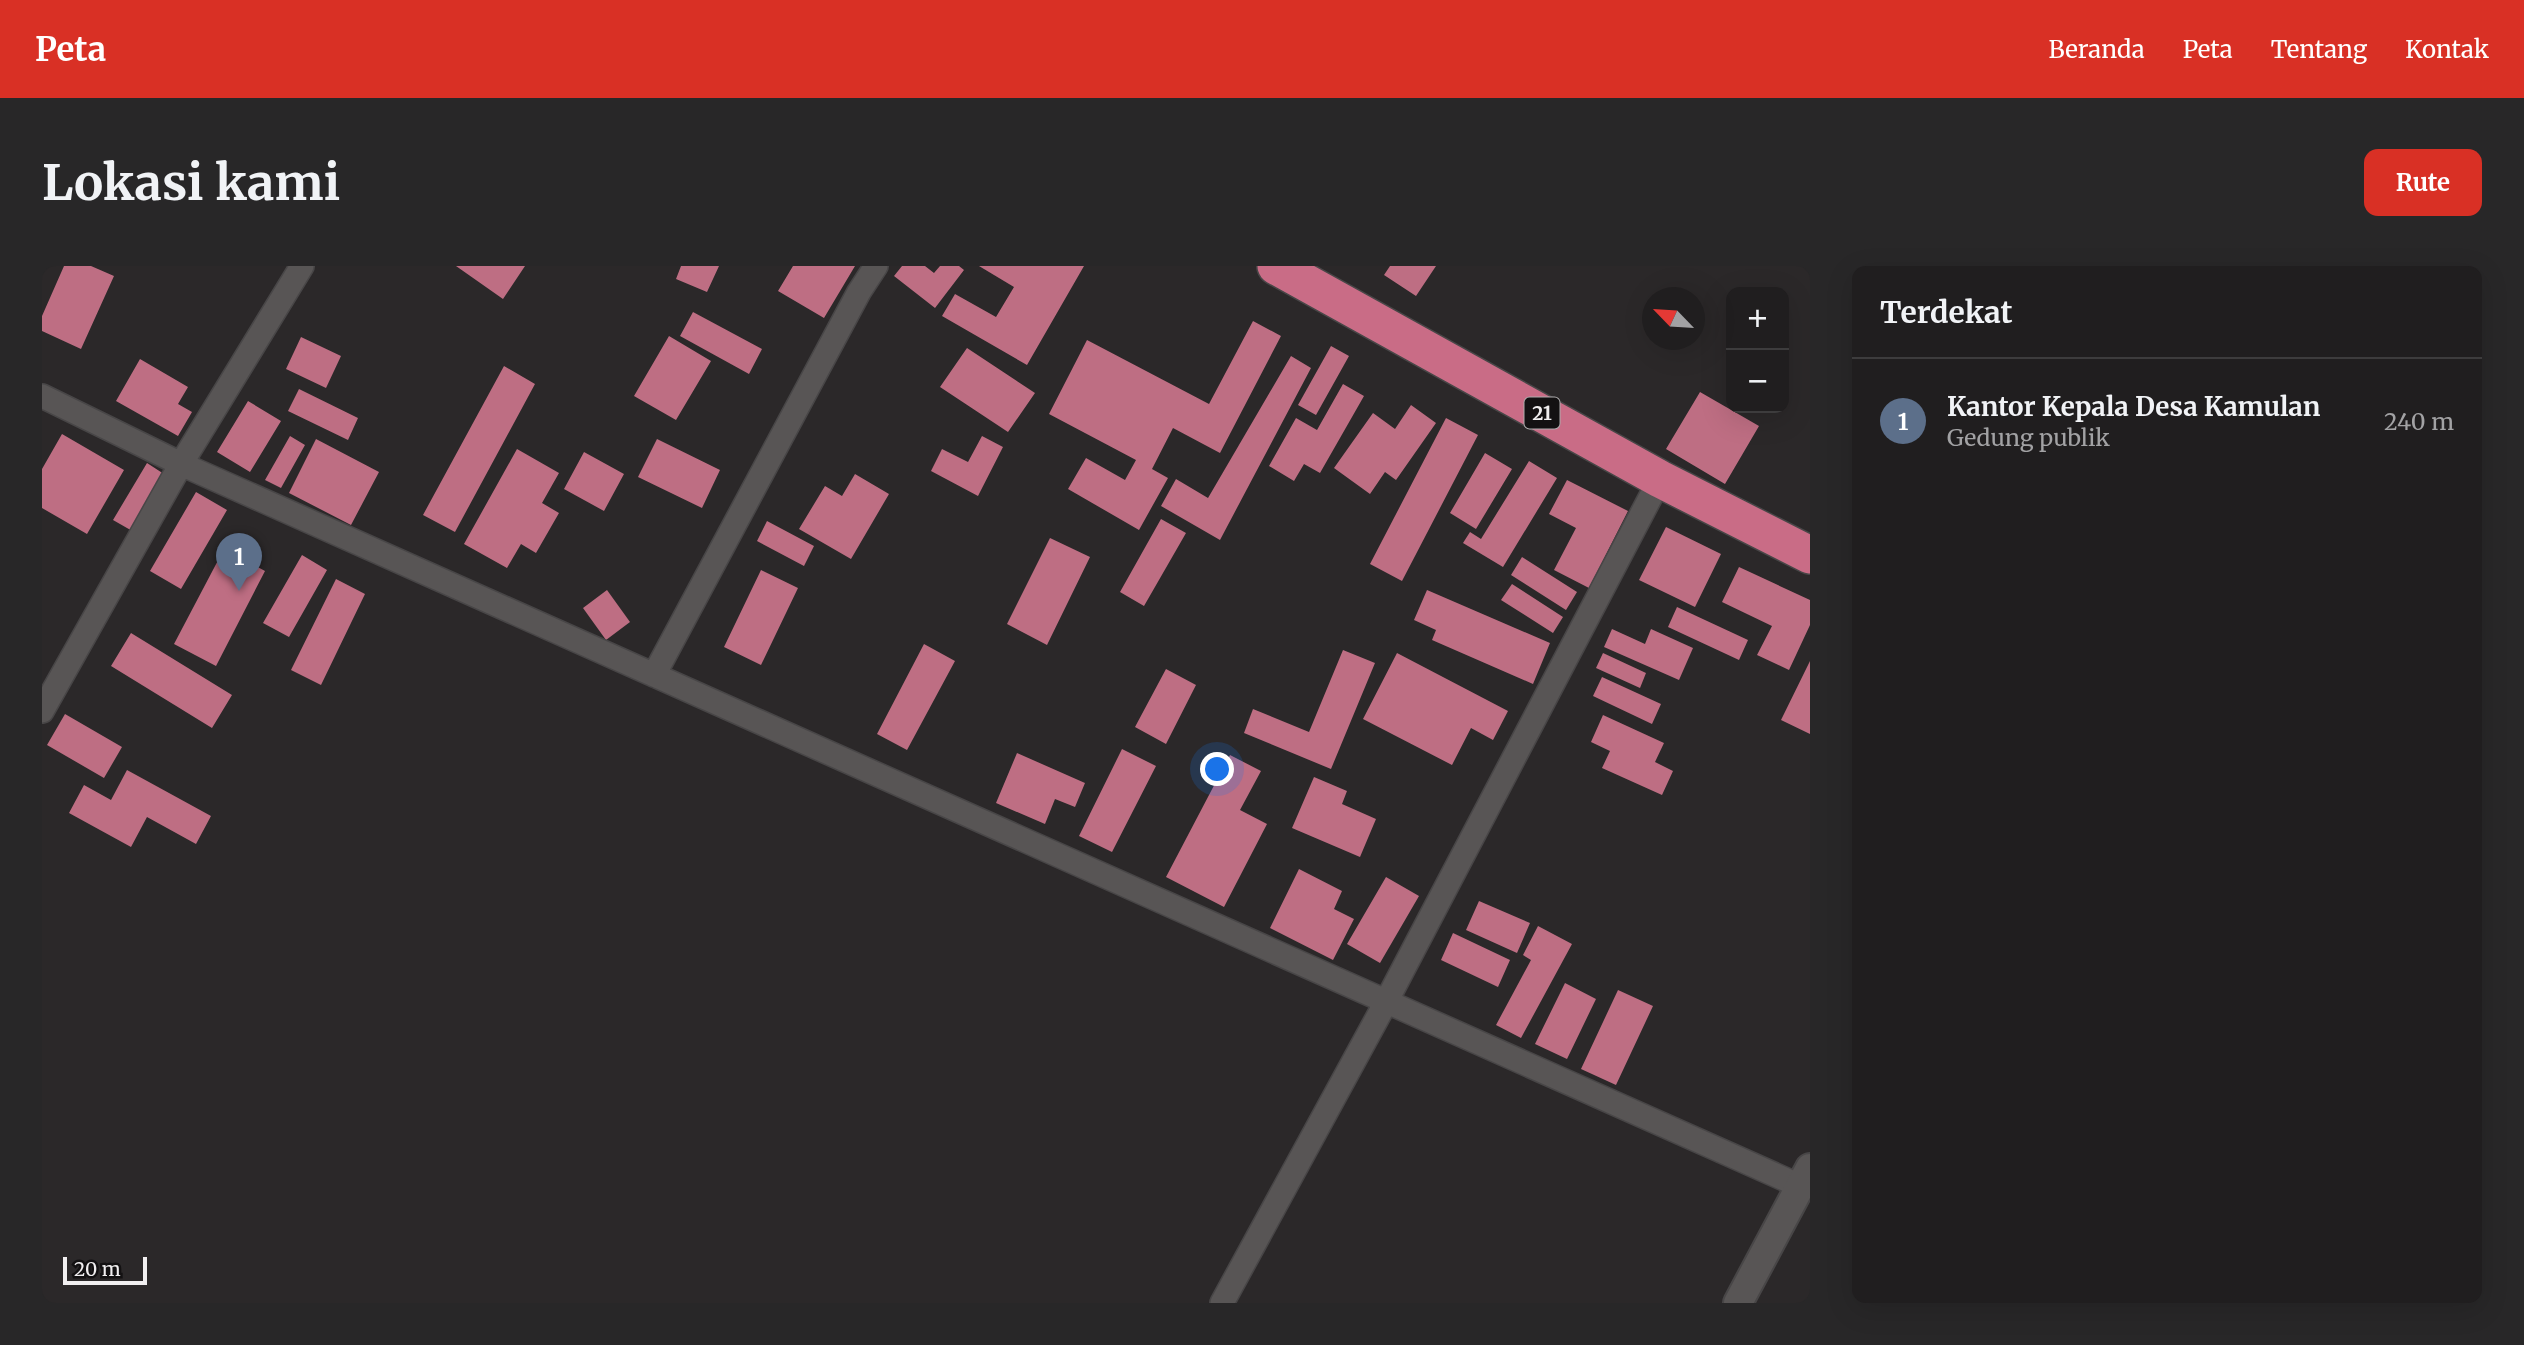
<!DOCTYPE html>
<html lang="id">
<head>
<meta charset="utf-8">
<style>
  :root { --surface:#201e1f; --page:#282728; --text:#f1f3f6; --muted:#a2a2a4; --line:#3d3c3d; --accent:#d93025 }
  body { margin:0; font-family:Merriweather,serif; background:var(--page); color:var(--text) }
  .controls { position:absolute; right:21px; top:21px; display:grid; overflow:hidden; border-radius:14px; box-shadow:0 7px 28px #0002 }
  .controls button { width:63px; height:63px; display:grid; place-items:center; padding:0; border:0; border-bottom:2px solid var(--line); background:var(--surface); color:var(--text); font:35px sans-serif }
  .compass { position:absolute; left:1600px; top:21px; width:63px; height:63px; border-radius:50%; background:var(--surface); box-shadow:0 7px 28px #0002; rotate:295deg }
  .scale { position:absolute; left:21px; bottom:18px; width:84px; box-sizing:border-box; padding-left:7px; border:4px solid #f1eff0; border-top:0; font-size:19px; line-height:24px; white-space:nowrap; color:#f1eff0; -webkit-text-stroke:5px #131112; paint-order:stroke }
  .you { position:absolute; left:1176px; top:504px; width:24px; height:24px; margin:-18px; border:5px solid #fff; border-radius:50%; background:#1a73e8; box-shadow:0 0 0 10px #1a73e833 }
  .badge { display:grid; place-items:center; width:46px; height:46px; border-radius:50%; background:var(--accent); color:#fff; font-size:23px; font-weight:700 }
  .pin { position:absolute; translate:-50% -58px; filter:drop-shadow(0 2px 4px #0008) }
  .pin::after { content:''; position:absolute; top:37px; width:24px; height:21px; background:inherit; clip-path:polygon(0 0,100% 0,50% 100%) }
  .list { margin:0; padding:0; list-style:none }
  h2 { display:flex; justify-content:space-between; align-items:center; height:91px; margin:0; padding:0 28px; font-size:30px }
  h2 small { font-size:23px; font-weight:400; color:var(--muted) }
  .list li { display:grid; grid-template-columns:46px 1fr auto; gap:21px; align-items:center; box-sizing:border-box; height:126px; padding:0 28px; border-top:2px solid var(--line) }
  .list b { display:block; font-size:26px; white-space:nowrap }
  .list p { margin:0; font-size:23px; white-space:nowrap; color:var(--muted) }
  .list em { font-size:23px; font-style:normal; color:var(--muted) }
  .map { position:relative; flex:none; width:1768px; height:1037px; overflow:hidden; border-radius:14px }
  header { display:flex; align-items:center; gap:42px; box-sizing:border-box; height:98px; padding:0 35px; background:var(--accent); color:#fff }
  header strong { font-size:33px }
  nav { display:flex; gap:38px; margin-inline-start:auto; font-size:24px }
  .intro { display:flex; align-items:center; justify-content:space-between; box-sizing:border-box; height:168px; padding:0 42px }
  h1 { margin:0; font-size:49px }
  .button { padding:18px 32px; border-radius:14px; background:var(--accent); color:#fff; font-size:24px; font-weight:700 }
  main { display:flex; gap:42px; padding:0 42px }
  aside { flex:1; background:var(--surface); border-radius:14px; box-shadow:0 7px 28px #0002 }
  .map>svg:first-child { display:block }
  .building { fill:#be6e83 }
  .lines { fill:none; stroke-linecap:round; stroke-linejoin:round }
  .minor-casing { stroke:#484647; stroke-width:26 }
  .tertiary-casing { stroke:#484647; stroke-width:32 }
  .trunk-casing { stroke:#484647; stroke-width:40 }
  .minor { stroke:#585555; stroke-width:23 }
  .tertiary { stroke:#585555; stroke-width:28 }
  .trunk { stroke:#c96c86; stroke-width:37 }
  .labels { text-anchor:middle; stroke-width:7; stroke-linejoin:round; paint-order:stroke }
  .shield { fill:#131112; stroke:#aeacad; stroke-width:2 }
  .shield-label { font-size:19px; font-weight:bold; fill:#f1eff0 }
</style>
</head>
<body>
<header>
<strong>Peta</strong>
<nav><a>Beranda</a><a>Peta</a><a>Tentang</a><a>Kontak</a></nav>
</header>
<div class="intro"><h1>Lokasi kami</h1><a class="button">Rute</a></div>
<main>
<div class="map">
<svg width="1768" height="1037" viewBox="0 0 1768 1037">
  <rect width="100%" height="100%" fill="#2b2829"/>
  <!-- building -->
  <path class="building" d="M 22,0 L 49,0 L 72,10 L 39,83 L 0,65 L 0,50 Z
    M 414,0 L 483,0 L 461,33 Z
    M 639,0 L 677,0 L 665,26 L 634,13 Z
    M 751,0 L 813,0 L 782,52 L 736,25 Z
    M 860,0 L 883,0 L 892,7 L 898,0 L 917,0 L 922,4 L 893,42 L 852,10 Z
    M 937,0 L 1042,0 L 985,99 L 900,50 L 913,28 L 954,51 L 972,21 Z
    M 1348,0 L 1394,0 L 1374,30 L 1342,9 Z
    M 651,46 L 720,83 L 707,108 L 638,70 Z
    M 1211,55 L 1239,70 L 1178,187 L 1131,162 L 1110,203 L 1126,212 L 1097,264 L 1026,223 L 1044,192 L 1083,214 L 1094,194 L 1007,148 L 1045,74 L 1167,138 Z
    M 627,70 L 669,95 L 634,154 L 592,130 Z
    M 259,71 L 299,90 L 284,122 L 244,103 Z
    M 1289,80 L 1307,90 L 1274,149 L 1256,139 Z
    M 925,82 L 993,127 L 966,166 L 898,121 Z
    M 1249,90 L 1269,102 L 1178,274 L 1119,240 L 1134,213 L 1166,232 Z
    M 98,93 L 146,121 L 136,138 L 150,146 L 136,170 L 74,135 Z
    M 462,100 L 493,118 L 413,266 L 381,249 Z
    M 1301,118 L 1322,130 L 1278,207 L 1262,198 L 1252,215 L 1227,200 L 1254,152 L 1275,164 Z
    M 257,123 L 316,152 L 306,174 L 246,145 Z
    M 1658,126 L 1717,160 L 1683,218 L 1624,183 Z
    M 206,135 L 239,155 L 208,206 L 175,186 Z
    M 1369,139 L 1394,157 L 1354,214 L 1343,206 L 1328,228 L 1292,202 L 1331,147 L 1353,163 Z
    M 1404,152 L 1436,169 L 1360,315 L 1328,298 Z
    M 20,168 L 82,204 L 45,268 L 0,242 L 0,203 Z
    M 248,170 L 263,179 L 239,222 L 223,214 Z
    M 940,170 L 961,181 L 936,230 L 889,205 L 900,183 L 926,196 Z
    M 274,173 L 337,206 L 309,259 L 247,227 Z
    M 615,173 L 678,204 L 660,242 L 596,211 Z
    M 475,183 L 517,207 L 500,237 L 517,247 L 494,287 L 479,278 L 465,302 L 422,278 Z
    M 542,186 L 582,208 L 562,245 L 522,223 Z
    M 1443,187 L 1470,203 L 1434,263 L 1408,247 Z
    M 1487,195 L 1515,212 L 1461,301 L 1421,277 L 1428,266 L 1439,273 Z
    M 105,197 L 125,210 L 92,266 L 71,254 Z
    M 813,208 L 847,228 L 809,293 L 757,263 L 783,220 L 800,230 Z
    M 1525,214 L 1586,245 L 1547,322 L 1512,304 L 1534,262 L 1507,248 Z
    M 154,226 L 185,244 L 139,323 L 108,305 Z
    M 1119,253 L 1144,267 L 1102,340 L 1078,326 Z
    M 725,255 L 772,280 L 762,300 L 715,275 Z
    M 1624,261 L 1679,288 L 1653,341 L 1597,314 Z
    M 1008,272 L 1048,291 L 1005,379 L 965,358 Z
    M 182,283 L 223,305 L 174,400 L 132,378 Z
    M 260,289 L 285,304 L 247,371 L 221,357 Z
    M 1480,291 L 1535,326 L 1524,344 L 1469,309 Z
    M 1697,301 L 1768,334 L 1768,359 L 1747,404 L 1715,389 L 1730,360 L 1680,336 Z
    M 719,304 L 756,322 L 719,399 L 682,381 Z
    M 294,313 L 323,328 L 279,419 L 249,404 Z
    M 1470,318 L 1521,351 L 1511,367 L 1459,334 Z
    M 565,324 L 588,356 L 564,374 L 541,342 Z
    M 1385,324 L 1508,377 L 1491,418 L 1390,374 L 1394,364 L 1372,354 Z
    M 1635,341 L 1706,374 L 1697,394 L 1626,361 Z
    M 1570,363 L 1603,378 L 1609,363 L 1651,382 L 1637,414 L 1562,381 Z
    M 89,367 L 190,429 L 170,462 L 69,400 Z
    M 882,378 L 913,395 L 865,484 L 835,468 Z
    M 1301,384 L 1333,397 L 1289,503 L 1202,467 L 1211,443 L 1267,466 Z
    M 1355,387 L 1466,445 L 1451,474 L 1429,462 L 1410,499 L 1321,453 Z
    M 1561,387 L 1604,407 L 1598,422 L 1554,402 Z
    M 1768,395 L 1768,468 L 1739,454 Z
    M 1124,403 L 1154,419 L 1124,478 L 1093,461 Z
    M 1560,411 L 1619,438 L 1610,458 L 1551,430 Z
    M 23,448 L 80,481 L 62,512 L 5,479 Z
    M 1561,449 L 1622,477 L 1613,496 L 1631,505 L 1620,529 L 1560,502 L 1568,485 L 1549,476 Z
    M 1080,483 L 1114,500 L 1070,586 L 1037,570 Z
    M 975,487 L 1043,517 L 1033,541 L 1013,533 L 1003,558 L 954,537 Z
    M 1188,489 L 1219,505 L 1198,544 L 1225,558 L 1182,641 L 1124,611 Z
    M 85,504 L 169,550 L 154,578 L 105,551 L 89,581 L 27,547 L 42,519 L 69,534 Z
    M 1272,511 L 1305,525 L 1300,538 L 1334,553 L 1318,591 L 1250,562 Z
    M 1257,603 L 1300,625 L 1292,643 L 1312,653 L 1291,694 L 1228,662 Z
    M 1344,611 L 1377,630 L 1338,697 L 1305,678 Z
    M 1437,635 L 1488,657 L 1475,687 L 1424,664 Z
    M 1496,660 L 1530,678 L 1479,772 L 1454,759 L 1489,694 L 1481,689 Z
    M 1411,667 L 1468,694 L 1456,721 L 1399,694 Z
    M 1523,717 L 1554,733 L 1525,793 L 1493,778 Z
    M 1576,724 L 1611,740 L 1574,819 L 1539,803 Z"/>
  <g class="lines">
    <defs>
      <path id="minor" d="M 0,130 L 139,198 L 1758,920
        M 612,409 L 817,26 L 834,0
        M 0,445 L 139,198 L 260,0
        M 1180,1037 L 1344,736 L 1618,213"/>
      <path id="tertiary" d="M 1696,1037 L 1768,902"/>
      <path id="trunk" d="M 1234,0 L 1618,213 L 1768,289"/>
    </defs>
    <!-- minor casing -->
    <use href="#minor" class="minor-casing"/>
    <!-- tertiary casing -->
    <use href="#tertiary" class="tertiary-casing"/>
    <!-- trunk casing -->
    <use href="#trunk" class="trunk-casing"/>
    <!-- minor -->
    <use href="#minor" class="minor"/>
    <!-- tertiary -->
    <use href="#tertiary" class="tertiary"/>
    <!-- trunk -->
    <use href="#trunk" class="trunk"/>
  </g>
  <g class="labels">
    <!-- shield labels -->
    <rect class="shield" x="1482.5" y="131.5" width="35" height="31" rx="5"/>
    <g class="shield-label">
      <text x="1500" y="154">21</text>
    </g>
  </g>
</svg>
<div class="controls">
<button>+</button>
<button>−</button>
</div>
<svg class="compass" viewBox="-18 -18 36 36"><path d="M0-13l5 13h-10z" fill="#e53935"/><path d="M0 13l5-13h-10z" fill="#a2a2a4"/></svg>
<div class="scale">20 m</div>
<div class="you"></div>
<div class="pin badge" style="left:197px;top:325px;background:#5c6f8a">1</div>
</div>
<aside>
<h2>Terdekat<small></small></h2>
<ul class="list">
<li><span class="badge" style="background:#5c6f8a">1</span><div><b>Kantor Kepala Desa Kamulan</b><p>Gedung publik</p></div><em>240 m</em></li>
</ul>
</aside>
</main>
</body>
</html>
